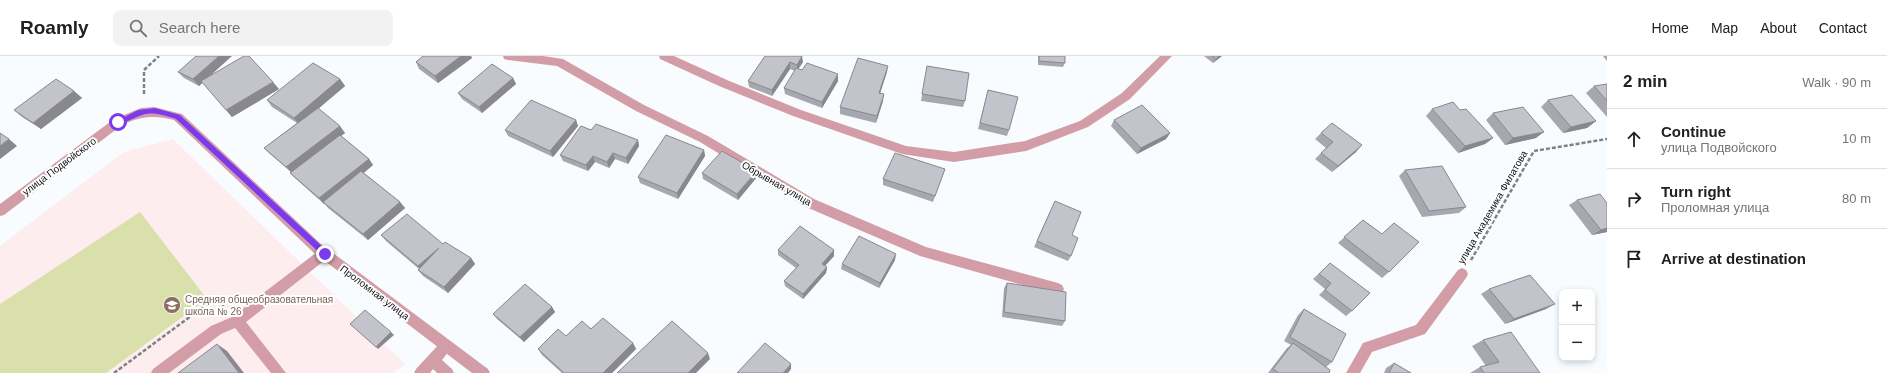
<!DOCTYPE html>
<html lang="en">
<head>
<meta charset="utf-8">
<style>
  :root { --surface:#fff; --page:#f2f2f2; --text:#202124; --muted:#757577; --line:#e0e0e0 }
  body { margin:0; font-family:Arial,sans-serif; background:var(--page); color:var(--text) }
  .controls { position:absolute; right:12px; bottom:12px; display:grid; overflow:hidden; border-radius:8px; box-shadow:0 2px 6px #0003 }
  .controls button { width:36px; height:36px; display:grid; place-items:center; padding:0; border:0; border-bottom:1px solid var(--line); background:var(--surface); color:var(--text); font:20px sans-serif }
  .stop { position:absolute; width:12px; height:12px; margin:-9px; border:3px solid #7c3aed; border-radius:50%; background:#fff }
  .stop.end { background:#7c3aed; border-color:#fff; box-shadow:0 1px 4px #0008 }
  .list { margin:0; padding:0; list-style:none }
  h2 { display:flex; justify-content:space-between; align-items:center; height:52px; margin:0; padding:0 16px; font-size:17px }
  h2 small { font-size:13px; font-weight:400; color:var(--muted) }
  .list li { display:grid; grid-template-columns:26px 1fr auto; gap:12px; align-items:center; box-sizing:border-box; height:60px; padding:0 16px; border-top:1px solid var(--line) }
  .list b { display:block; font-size:15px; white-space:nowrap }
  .list p { margin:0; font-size:13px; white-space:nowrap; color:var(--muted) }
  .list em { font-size:13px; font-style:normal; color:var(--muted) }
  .icon { flex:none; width:22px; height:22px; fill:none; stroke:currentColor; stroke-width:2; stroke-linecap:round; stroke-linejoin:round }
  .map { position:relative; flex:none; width:1607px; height:317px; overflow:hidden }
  header { display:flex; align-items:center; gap:24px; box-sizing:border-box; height:56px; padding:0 20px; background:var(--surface); border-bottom:1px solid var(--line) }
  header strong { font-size:19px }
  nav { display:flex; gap:22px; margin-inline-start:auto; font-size:14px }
  .search { width:280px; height:36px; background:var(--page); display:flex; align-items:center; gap:10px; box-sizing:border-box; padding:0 14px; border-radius:8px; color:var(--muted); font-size:15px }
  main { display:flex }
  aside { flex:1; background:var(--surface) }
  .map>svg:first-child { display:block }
  .education { fill:#fdedee }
  .green { fill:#d9e0ac }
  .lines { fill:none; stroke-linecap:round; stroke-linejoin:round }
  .path { stroke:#7f8284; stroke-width:2.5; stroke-dasharray:4 2; stroke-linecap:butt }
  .service { fill:#d39da7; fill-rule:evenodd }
  .minor { fill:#d39da7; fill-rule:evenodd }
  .wall { fill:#a7a8af }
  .shaded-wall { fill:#88888e }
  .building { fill:#c2c3cb; stroke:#88888e }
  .route { fill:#7c3aed }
  .labels { text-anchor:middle; stroke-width:4; stroke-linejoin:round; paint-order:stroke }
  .street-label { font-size:10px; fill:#0e1113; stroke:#fff }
  .education-label { font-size:10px; fill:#785e54; stroke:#fff; text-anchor:start }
</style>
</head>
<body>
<header>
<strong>Roamly</strong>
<div class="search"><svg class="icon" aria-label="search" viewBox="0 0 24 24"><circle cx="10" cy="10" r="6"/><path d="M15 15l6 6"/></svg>Search here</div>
<nav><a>Home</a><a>Map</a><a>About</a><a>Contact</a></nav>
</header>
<main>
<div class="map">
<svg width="1607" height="317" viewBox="0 0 1607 317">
  <rect width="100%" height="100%" fill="#f9fcfe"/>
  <!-- education -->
  <path class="education" d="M 173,83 L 405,308 L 394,317 L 0,317 L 0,190 L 124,96 Z"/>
  <!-- green -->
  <path class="green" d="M 140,156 L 207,243 L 106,317 L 0,317 L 0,248 Z"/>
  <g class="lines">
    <!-- path -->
    <path class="path" d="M 144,38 L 144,14 L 159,0
      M 1471,204 L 1534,95 L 1607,83
      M 114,317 L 218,240 L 224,248 L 220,251"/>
    <!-- service -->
    <path class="service" d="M 325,192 L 329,193 L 331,197 L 329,201 L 246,266 L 286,317 L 271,317 L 235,272 L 221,278 L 169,317 L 151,317 L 153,313 L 211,270 L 232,261 L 321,193 Z
      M 446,284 L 451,286 L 453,290 L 442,304 L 452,313 L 454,317 L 437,317 L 433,313 L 430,317 L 414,317 L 416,313 L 441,286 Z"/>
    <!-- minor -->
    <path class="minor" d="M 503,0 L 543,0 L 563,3 L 644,49 L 708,80 L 814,143 L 926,191 L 1058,227 L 1062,229 L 1064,233 L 1062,237 L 1058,239 L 920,200 L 806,151 L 700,86 L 636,55 L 557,10 L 508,4 L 504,3 Z
      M 659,0 L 674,0 L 727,24 L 801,54 L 906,90 L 954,96 L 1025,85 L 1080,65 L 1122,37 L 1160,0 L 1172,0 L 1130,43 L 1088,71 L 1026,95 L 954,106 L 902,98 L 793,60 L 719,30 L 660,3 Z
      M 154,51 L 182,58 L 321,188 L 488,313 L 490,317 L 472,317 L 313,196 L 174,64 C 154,59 141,60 122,69 L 4,159 L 0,160 L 0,148 L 114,63 L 141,52 Z
      M 1462,212 L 1466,214 L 1468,218 L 1466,222 L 1425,278 L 1372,296 L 1360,317 L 1346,317 L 1363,287 L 1416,269 L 1458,214 Z"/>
  </g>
  <!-- wall -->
  <path class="wall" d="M 423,0 L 471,0 L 472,2 L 438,27 L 419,13 L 416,6 Z
    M 765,0 L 803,6 L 798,13 L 802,14 L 838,18 L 838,25 L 822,52 L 785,38 L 784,32 L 795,15 L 790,13 L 772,40 L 749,31 L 748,25 Z
    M 1038,0 L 1065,0 L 1065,7 L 1063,11 L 1038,9 Z
    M 1204,0 L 1222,0 L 1213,7 Z
    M 1603,0 L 1607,0 L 1607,5 Z
    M 927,10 L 965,45 L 963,51 L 921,45 Z
    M 178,16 L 212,18 L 279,33 L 232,61 L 203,26 L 199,30 L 184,22 Z
    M 887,16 L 880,37 L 883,45 L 876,67 L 840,58 L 840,51 Z
    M 513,22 L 516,28 L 482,57 L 462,43 L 458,37 Z
    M 340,23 L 345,30 L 318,53 L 345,77 L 341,80 L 369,103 L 373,109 L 364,117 L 400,146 L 405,152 L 368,184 L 328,152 L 325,148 L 324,148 L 296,123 L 290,117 L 291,116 L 270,98 L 264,92 L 297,67 L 272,51 L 267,44 Z
    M 1607,28 L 1607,61 L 1586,37 L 1594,30 Z
    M 988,34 L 1009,74 L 1007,80 L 978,73 Z
    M 74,35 L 82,42 L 41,73 L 22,61 L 14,54 Z
    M 1548,44 L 1596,65 L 1587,72 L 1563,77 L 1541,51 Z
    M 1432,53 L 1460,54 L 1493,82 L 1485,88 L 1458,97 L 1426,60 Z
    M 1493,57 L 1536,82 L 1505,89 L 1486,64 Z
    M 576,64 L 578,70 L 553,101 L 508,80 L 505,74 Z
    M 1114,64 L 1170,77 L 1166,83 L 1137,98 L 1111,70 Z
    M 591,74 L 638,84 L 639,90 L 628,108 L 615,103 L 609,112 L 595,106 L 588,115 L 563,105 L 560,99 Z
    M 1321,77 L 1356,96 L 1332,116 L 1315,103 L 1326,92 L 1315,83 Z
    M 704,94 L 705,100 L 678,143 L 640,127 L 638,121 Z
    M 945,113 L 943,119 L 933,146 L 883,129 L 883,123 Z
    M 1405,114 L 1466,151 L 1459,157 L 1422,161 L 1399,120 Z
    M 757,115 L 757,121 L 738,144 L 703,123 L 702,117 Z
    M 1577,144 L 1607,147 L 1607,176 L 1592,179 L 1569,149 Z
    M 1055,145 L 1072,179 L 1071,200 L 1068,205 L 1034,191 Z
    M 1363,164 L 1382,178 L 1394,167 L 1389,216 L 1382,222 L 1338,187 Z
    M 381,179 L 443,188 L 471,202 L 475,208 L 448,237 L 423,220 L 418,214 L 419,213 L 386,185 Z
    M 778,194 L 834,194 L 834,200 L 825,210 L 827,211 L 826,217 L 803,243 L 785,230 L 784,225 L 796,212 L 778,199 Z
    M 895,204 L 879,232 L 841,213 L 842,208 Z
    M 1330,207 L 1352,255 L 1346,260 L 1319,239 L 1325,233 L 1313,223 Z
    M 1007,227 L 1065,265 L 1062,270 L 1002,261 L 1004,232 Z
    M 1489,233 L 1546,253 L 1505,268 L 1481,238 Z
    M 552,251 L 555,256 L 524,286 L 497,263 L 493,258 Z
    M 1304,253 L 1332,306 L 1326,311 L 1329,317 L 1268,317 L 1287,292 L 1291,289 L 1284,285 L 1298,259 Z
    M 591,273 L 633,287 L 636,293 L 612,317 L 562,317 L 542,299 L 538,293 Z
    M 1483,284 L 1540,317 L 1470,317 L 1480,311 L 1486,310 L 1472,290 Z
    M 1394,307 L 1411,317 L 1384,317 L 1386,312 Z"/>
  <!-- shaded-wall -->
  <path class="shaded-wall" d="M 219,0 L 232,0 L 199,30 L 193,23 Z
    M 461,0 L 471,0 L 472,2 L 438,27 L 435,20 Z
    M 802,0 L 803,6 L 797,15 L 797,9 Z
    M 1219,0 L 1222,0 L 1213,7 L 1216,3 Z
    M 790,6 L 790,13 L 772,40 L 772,34 Z
    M 888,10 L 887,16 L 878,44 L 879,37 Z
    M 838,18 L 838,25 L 822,52 L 822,46 Z
    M 513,22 L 516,28 L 482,57 L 479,51 Z
    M 340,23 L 345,30 L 299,69 L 294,62 Z
    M 273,26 L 279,33 L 232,61 L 226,54 Z
    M 74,35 L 82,42 L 41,73 L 33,67 Z
    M 884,38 L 883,45 L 876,67 L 877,60 Z
    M 576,64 L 578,70 L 553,101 L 550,95 Z
    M 1596,65 L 1587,72 L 1563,77 L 1571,71 Z
    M 340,70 L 345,77 L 292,117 L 286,111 Z
    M 1544,76 L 1536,82 L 1505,89 L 1513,82 Z
    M 1170,77 L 1166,83 L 1137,98 L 1141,92 Z
    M 1493,82 L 1485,88 L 1458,97 L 1465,90 Z
    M 9,83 L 17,90 L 0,103 L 0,90 Z
    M 638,84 L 639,90 L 628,108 L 626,102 Z
    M 1362,89 L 1356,96 L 1332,116 L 1338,110 Z
    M 704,94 L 705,100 L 678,143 L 677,137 Z
    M 613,97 L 615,103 L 609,112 L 607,106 Z
    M 593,100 L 595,106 L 588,115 L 586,109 Z
    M 369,103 L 373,109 L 325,148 L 323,146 L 325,148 L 324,148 L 319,142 Z
    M 757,115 L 757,121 L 738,144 L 737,138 Z
    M 400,146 L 405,152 L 368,184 L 363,178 Z
    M 1607,172 L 1607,176 L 1592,179 L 1601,174 Z
    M 439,192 L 422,215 L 418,210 Z
    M 834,194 L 834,200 L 822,213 L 822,208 Z
    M 896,198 L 895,204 L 879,232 L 880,227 Z
    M 471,202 L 475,208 L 448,237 L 444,231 Z
    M 827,211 L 826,217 L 803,243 L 803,238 Z
    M 1555,248 L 1546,253 L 1505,268 L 1514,263 Z
    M 552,251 L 555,256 L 524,286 L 520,281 Z
    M 391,276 L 394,279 L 378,293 L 376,291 Z
    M 633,287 L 636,293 L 612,317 L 603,317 Z
    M 217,288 L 227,295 L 244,317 L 239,317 Z
    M 708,297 L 710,303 L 696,317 L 688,317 Z
    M 791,308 L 791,313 L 788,317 L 783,317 Z"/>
  <!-- building -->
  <path class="building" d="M 196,0 L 219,0 L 193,23 L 178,16 Z
    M 244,0 L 249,0 L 273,26 L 226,54 L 201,25 Z
    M 423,0 L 461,0 L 435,20 L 416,6 Z
    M 765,0 L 802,0 L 797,9 L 790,6 L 772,34 L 748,25 Z
    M 1039,0 L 1065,0 L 1065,7 L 1039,5 Z
    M 1212,0 L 1219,0 L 1216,3 Z
    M 858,2 L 888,10 L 879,37 L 884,38 L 877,60 L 840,51 Z
    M 313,7 L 340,23 L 294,62 L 267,44 Z
    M 807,7 L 838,18 L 822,46 L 784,32 L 796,12 L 802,14 Z
    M 492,8 L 513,22 L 479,51 L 458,37 Z
    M 927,10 L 969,17 L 965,45 L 922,38 Z
    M 56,23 L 74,35 L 33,67 L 14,54 Z
    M 1607,28 L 1607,45 L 1594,30 Z
    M 988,34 L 1018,41 L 1009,74 L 980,67 Z
    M 1572,39 L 1596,65 L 1571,71 L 1548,44 Z
    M 531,44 L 576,64 L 550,95 L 505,74 Z
    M 1453,46 L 1460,54 L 1466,53 L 1493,82 L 1465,90 L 1432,53 Z
    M 1142,49 L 1170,77 L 1141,92 L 1114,64 Z
    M 1523,51 L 1544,76 L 1513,82 L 1493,57 Z
    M 318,52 L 340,70 L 286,111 L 264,92 Z
    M 1332,67 L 1362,89 L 1338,110 L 1321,97 L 1333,86 L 1321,77 Z
    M 596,68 L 638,84 L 626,102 L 613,97 L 607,106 L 593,100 L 586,109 L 560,99 L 581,70 L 591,74 Z
    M 0,77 L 9,83 L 0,90 Z
    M 340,79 L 369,103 L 319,142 L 290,117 Z
    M 666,79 L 704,94 L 677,137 L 638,121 Z
    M 722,95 L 757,115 L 737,138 L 702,117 Z
    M 895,97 L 945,113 L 935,140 L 883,123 Z
    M 1442,110 L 1466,151 L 1429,155 L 1405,114 Z
    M 361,115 L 400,146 L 363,178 L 323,146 Z
    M 1600,138 L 1607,147 L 1607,172 L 1601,174 L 1577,144 Z
    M 1055,145 L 1081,156 L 1072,179 L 1078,182 L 1071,200 L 1037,185 Z
    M 407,158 L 443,188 L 445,186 L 471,202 L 444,231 L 418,214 L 439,192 L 418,210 L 381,179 Z
    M 1363,164 L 1382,178 L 1394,167 L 1419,186 L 1389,216 L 1344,181 Z
    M 800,170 L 834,194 L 822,208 L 827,211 L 803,238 L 784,225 L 799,209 L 778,194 Z
    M 859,180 L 896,198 L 880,227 L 842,208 Z
    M 1330,207 L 1370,237 L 1352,255 L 1325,234 L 1331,227 L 1319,218 Z
    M 1530,219 L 1555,248 L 1514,263 L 1489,233 Z
    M 1007,227 L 1066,236 L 1065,265 L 1004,256 Z
    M 525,228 L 552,251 L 520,281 L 493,258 Z
    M 1304,253 L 1346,278 L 1332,306 L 1290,281 Z
    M 365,254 L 391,276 L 376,291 L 350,268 Z
    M 603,262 L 633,287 L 603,317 L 564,317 L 538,293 L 558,273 L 566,280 L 582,265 L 591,273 Z
    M 672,265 L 708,297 L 688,317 L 617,317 Z
    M 1511,276 L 1540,317 L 1484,317 L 1480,311 L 1499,306 L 1483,284 Z
    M 765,287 L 791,308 L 783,317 L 737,317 Z
    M 1293,287 L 1330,314 L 1329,317 L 1279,317 L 1273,313 Z
    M 217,288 L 239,317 L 178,317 Z
    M 1394,307 L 1411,317 L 1389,317 Z"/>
  <!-- route -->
  <path class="route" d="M 155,52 L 180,59 L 327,195 L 327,200 L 323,200 L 176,63 C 144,53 147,58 118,69 L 115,66 L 138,54 Z"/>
  <!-- icons -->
  <defs>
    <symbol id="school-disc" viewBox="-11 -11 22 22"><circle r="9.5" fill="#8d6e63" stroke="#fff"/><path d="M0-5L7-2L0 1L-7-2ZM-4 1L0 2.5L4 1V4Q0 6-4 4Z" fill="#fff"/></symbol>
  </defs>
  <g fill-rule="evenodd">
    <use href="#school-disc" x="162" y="239" width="20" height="20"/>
  </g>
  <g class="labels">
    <!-- street labels -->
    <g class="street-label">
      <text transform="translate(59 110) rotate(-37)" y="4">улица Подвойского</text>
      <text transform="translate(777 127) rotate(30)" y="4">Обрывная улица</text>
      <text transform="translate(1492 151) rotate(-60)" y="4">улица Академика Филатова</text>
      <text transform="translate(375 236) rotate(37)" y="4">Проломная улица</text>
    </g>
    <!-- education labels -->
    <g class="education-label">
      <text x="185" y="247">Средняя общеобразовательная<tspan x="185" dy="12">школа № 26</tspan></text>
    </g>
  </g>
</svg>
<div class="controls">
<button>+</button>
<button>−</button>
</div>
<div class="stop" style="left:118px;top:66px"></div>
<div class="stop end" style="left:325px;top:198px"></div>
</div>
<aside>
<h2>2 min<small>Walk · 90 m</small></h2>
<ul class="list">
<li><svg class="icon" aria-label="ahead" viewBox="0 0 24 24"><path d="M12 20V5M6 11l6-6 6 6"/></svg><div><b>Continue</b><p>улица Подвойского</p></div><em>10 m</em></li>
<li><svg class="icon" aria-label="right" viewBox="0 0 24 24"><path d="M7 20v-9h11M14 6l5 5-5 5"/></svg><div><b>Turn right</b><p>Проломная улица</p></div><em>80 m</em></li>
<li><svg class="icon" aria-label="arrive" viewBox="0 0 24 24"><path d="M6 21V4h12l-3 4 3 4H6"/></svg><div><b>Arrive at destination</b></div></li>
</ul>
</aside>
</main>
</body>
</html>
